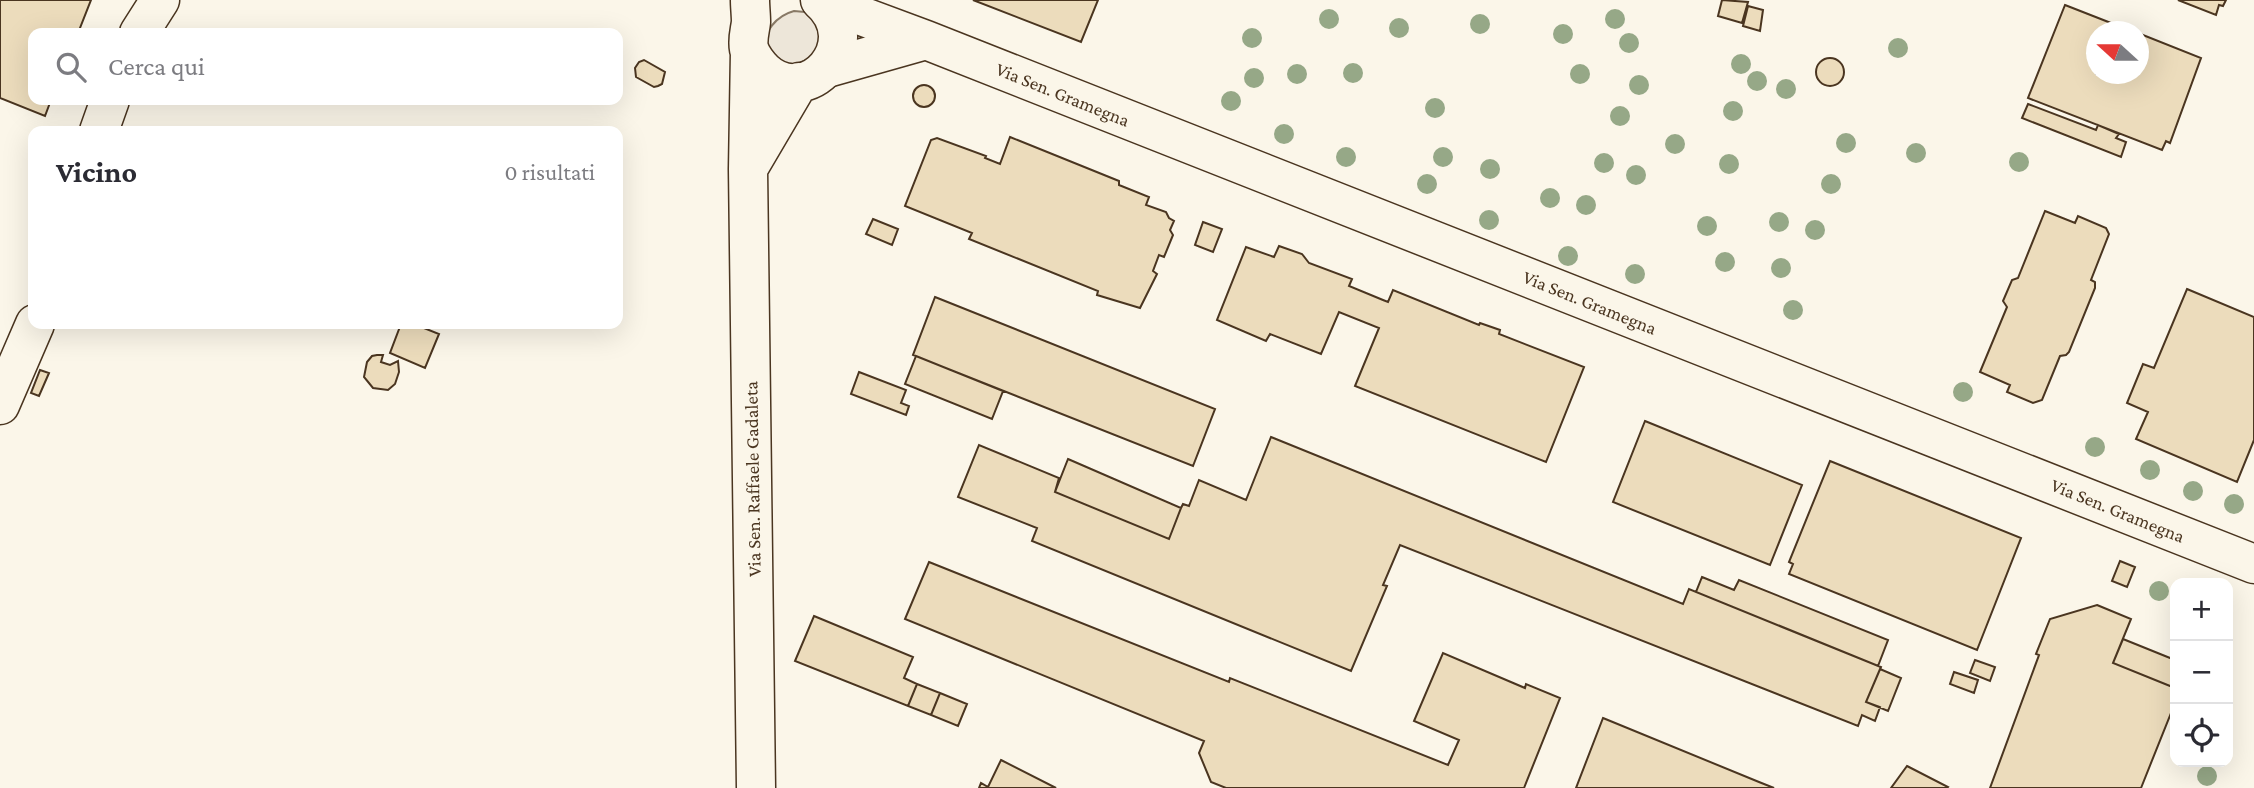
<!DOCTYPE html>
<html lang="it">
<head>
<meta charset="utf-8">
<style>
  :root { --surface:#fff; --page:#f7f7f7; --text:#2b2b33; --muted:#7c7c81; --line:#e1e1e2 }
  body { margin:0; font-family:"Crimson Pro",serif; background:var(--page); color:var(--text) }
  .controls { position:absolute; right:21px; bottom:21px; display:grid; overflow:hidden; border-radius:14px; box-shadow:0 7px 28px #0002 }
  .controls button { width:63px; height:63px; display:grid; place-items:center; padding:0; border:0; border-bottom:2px solid var(--line); background:var(--surface); color:var(--text); font:35px sans-serif }
  .compass { position:absolute; left:2086px; top:21px; width:63px; height:63px; border-radius:50%; background:var(--surface); box-shadow:0 7px 28px #0002; rotate:291deg }
  .list { margin:0; padding:0; list-style:none }
  h2 { display:flex; justify-content:space-between; align-items:center; height:91px; margin:0; padding:0 28px; font-size:30px }
  h2 small { font-size:23px; font-weight:400; color:var(--muted) }
  .icon { flex:none; width:38px; height:38px; fill:none; stroke:currentColor; stroke-width:2; stroke-linecap:round; stroke-linejoin:round }
  .map { position:relative; flex:none; width:2254px; height:788px; overflow:hidden }
  .search { position:absolute; background:var(--surface); box-shadow:0 7px 28px #0002; left:28px; top:28px; width:595px; height:77px; display:flex; align-items:center; gap:18px; box-sizing:border-box; padding:0 24px; border-radius:14px; color:var(--muted); font-size:26px }
  .panel { position:absolute; background:var(--surface); box-shadow:0 7px 28px #0002; left:28px; top:126px; width:595px; height:203px; border-radius:14px }
  .map>svg:first-child { display:block }
  .green { fill:#ede6d9; stroke:#887966; stroke-width:2 }
  .building { fill:#ecdcbc; stroke:#4a3520; stroke-width:2 }
  .lines { fill:none; stroke-linecap:round; stroke-linejoin:round }
  .minor-casing { stroke:#4a3520; stroke-width:41 }
  .major-casing { stroke:#4a3520; stroke-width:41 }
  .minor { stroke:#fbf6e9; stroke-width:38 }
  .major { stroke:#fbf6e9; stroke-width:38 }
  .tree { fill:#96a887 }
  .labels { text-anchor:middle; stroke-width:5; stroke-linejoin:round; paint-order:stroke }
  .street-label { font-size:19px; fill:#4a3520; stroke:#fbf6e9 }
</style>
</head>
<body>
<div class="map">
<svg width="2254" height="788" viewBox="0 0 2254 788">
  <rect width="100%" height="100%" fill="#fbf6e9"/>
  <!-- green -->
  <path class="green" d="M 794,11 L 805,12 L 814,16 L 824,53 L 784,69 C 780,63 773,56 769,50 C 759,32 779,15 794,11 Z"/>
  <!-- building -->
  <path class="building" d="M 0,0 L 91,0 L 78,33 L 33,33 L 33,100 L 51,100 L 45,116 L 0,98 Z
    M 973,0 L 1098,0 L 1081,42 Z
    M 1722,0 L 1748,2 L 1742,23 L 1718,16 Z
    M 2178,0 L 2226,0 L 2223,6 L 2219,5 L 2216,15 Z
    M 2065,5 L 2134,32 L 2096,32 L 2096,74 L 2138,74 L 2138,33 L 2201,58 L 2170,143 L 2166,141 L 2162,150 L 2028,98 Z
    M 1748,6 L 1763,10 L 1760,31 L 1743,26 Z
    M1816 72a14 14 0 1 1 28 0a14 14 0 1 1-28 0Z
    M 644,60 L 665,72 L 662,84 L 658,86 L 654,87 L 636,77 L 635,68 L 639,62 Z
    M913 96a11 11 0 1 1 22 0a11 11 0 1 1-22 0Z
    M 2028,104 L 2096,130 L 2098,125 L 2119,134 L 2116,138 L 2126,142 L 2121,157 L 2022,118 Z
    M 1010,137 L 1119,181 L 1119,185 L 1149,197 L 1146,205 L 1166,212 L 1169,218 L 1174,221 L 1170,230 L 1173,235 L 1164,257 L 1159,255 L 1153,271 L 1157,274 L 1140,308 L 1097,295 L 1098,291 L 969,239 L 972,233 L 905,206 L 931,140 L 937,138 L 986,156 L 985,158 L 1000,164 Z
    M 2045,211 L 2075,223 L 2078,216 L 2106,228 L 2109,234 L 2091,280 L 2095,282 L 2095,288 L 2069,352 L 2066,355 L 2060,356 L 2042,400 L 2033,403 L 2007,392 L 2010,385 L 1980,372 L 2007,307 L 2003,301 L 2012,280 L 2018,278 Z
    M 873,219 L 898,229 L 892,245 L 866,234 Z
    M 1203,222 L 1222,229 L 1213,252 L 1195,245 Z
    M 1279,246 L 1302,254 L 1309,263 L 1352,279 L 1349,286 L 1383,300 L 1388,302 L 1393,290 L 1479,325 L 1480,323 L 1500,330 L 1499,334 L 1584,367 L 1546,462 L 1355,386 L 1379,328 L 1339,312 L 1321,354 L 1270,334 L 1266,341 L 1217,320 L 1246,247 L 1274,257 Z
    M 2187,289 L 2254,317 L 2254,440 L 2237,482 L 2136,439 L 2148,412 L 2127,403 L 2143,364 L 2154,368 Z
    M 935,297 L 1215,409 L 1193,466 L 913,355 Z
    M 401,324 L 414,324 L 439,334 L 425,368 L 390,353 Z
    M 377,355 L 383,355 L 381,362 L 390,365 L 398,361 L 399,372 L 395,384 L 388,390 L 373,388 L 364,377 L 367,362 L 372,356 Z
    M 916,356 L 1003,391 L 992,419 L 905,384 Z
    M 40,370 L 49,373 L 39,396 L 31,393 Z
    M 859,372 L 906,390 L 901,403 L 909,406 L 906,415 L 851,394 Z
    M 1645,421 L 1802,485 L 1770,565 L 1613,502 Z
    M 1271,437 L 1683,604 L 1689,589 L 1881,667 L 1866,702 L 1880,707 L 1875,721 L 1862,715 L 1858,726 L 1400,545 L 1383,585 L 1387,586 L 1351,671 L 1032,541 L 1037,528 L 958,497 L 979,445 L 1059,478 L 1055,492 L 1169,539 L 1181,508 L 1183,504 L 1189,506 L 1199,480 L 1246,500 Z
    M 1068,459 L 1181,508 L 1169,539 L 1055,492 Z
    M 1830,461 L 2021,538 L 1977,650 L 1789,574 L 1793,564 L 1789,562 Z
    M 2120,561 L 2135,567 L 2127,587 L 2112,581 Z
    M 929,562 L 1229,682 L 1230,678 L 1448,765 L 1459,740 L 1414,721 L 1443,653 L 1525,688 L 1526,684 L 1560,698 L 1524,788 L 1226,788 L 1211,782 L 1199,753 L 1204,741 L 905,619 Z
    M 1702,577 L 1734,590 L 1739,580 L 1888,640 L 1878,666 L 1696,592 Z
    M 2097,605 L 2131,619 L 2113,663 L 2175,688 L 2175,703 L 2141,788 L 1990,788 L 2039,655 L 2036,654 L 2050,619 Z
    M 814,616 L 913,657 L 904,678 L 917,684 L 908,706 L 795,661 Z
    M 2123,639 L 2175,660 L 2175,688 L 2113,663 Z
    M 1975,660 L 1995,667 L 1990,681 L 1970,673 Z
    M 1880,669 L 1901,678 L 1888,711 L 1866,702 Z
    M 1954,672 L 1978,680 L 1974,693 L 1950,684 Z
    M 917,684 L 940,693 L 931,715 L 908,706 Z
    M 940,693 L 967,704 L 958,726 L 931,715 Z
    M 1603,718 L 1759,782 L 1774,788 L 1576,788 Z
    M 1001,760 L 1056,788 L 979,788 L 981,783 L 988,787 Z
    M 1907,766 L 1948,787 L 1947,788 L 1891,788 Z"/>
  <g class="lines">
    <defs>
      <path id="minor" d="M 821,1 L 926,40 L 2254,564
        M 139,33 L 160,0
        M 827,68 L 926,40
        M 99,131 L 110,100
        M 0,405 L 35,324"/>
      <path id="major" d="M 750,0 C 750,7 751,15 751,22 C 750,31 747,39 749,49 C 752,57 758,65 764,71 C 807,111 869,44 820,0
        M 750,51 L 748,169 L 756,788
        M 749,167 L 799,82"/>
    </defs>
    <!-- minor casing -->
    <use href="#minor" class="minor-casing"/>
    <!-- major casing -->
    <use href="#major" class="major-casing"/>
    <!-- minor -->
    <use href="#minor" class="minor"/>
    <!-- major -->
    <use href="#major" class="major"/>
  </g>
  <!-- trees -->
  <g class="tree">
    <circle cx="1329" cy="19" r="10"/>
    <circle cx="1615" cy="19" r="10"/>
    <circle cx="1480" cy="24" r="10"/>
    <circle cx="1399" cy="28" r="10"/>
    <circle cx="1563" cy="34" r="10"/>
    <circle cx="1252" cy="38" r="10"/>
    <circle cx="1629" cy="43" r="10"/>
    <circle cx="1898" cy="48" r="10"/>
    <circle cx="1741" cy="64" r="10"/>
    <circle cx="1353" cy="73" r="10"/>
    <circle cx="1297" cy="74" r="10"/>
    <circle cx="1580" cy="74" r="10"/>
    <circle cx="1254" cy="78" r="10"/>
    <circle cx="1757" cy="81" r="10"/>
    <circle cx="1639" cy="85" r="10"/>
    <circle cx="1786" cy="89" r="10"/>
    <circle cx="1231" cy="101" r="10"/>
    <circle cx="1435" cy="108" r="10"/>
    <circle cx="1733" cy="111" r="10"/>
    <circle cx="1620" cy="116" r="10"/>
    <circle cx="1284" cy="134" r="10"/>
    <circle cx="1846" cy="143" r="10"/>
    <circle cx="1675" cy="144" r="10"/>
    <circle cx="1916" cy="153" r="10"/>
    <circle cx="1346" cy="157" r="10"/>
    <circle cx="1443" cy="157" r="10"/>
    <circle cx="2019" cy="162" r="10"/>
    <circle cx="1604" cy="163" r="10"/>
    <circle cx="1729" cy="164" r="10"/>
    <circle cx="1490" cy="169" r="10"/>
    <circle cx="1636" cy="175" r="10"/>
    <circle cx="1427" cy="184" r="10"/>
    <circle cx="1831" cy="184" r="10"/>
    <circle cx="1550" cy="198" r="10"/>
    <circle cx="1586" cy="205" r="10"/>
    <circle cx="1489" cy="220" r="10"/>
    <circle cx="1779" cy="222" r="10"/>
    <circle cx="1707" cy="226" r="10"/>
    <circle cx="1815" cy="230" r="10"/>
    <circle cx="1568" cy="256" r="10"/>
    <circle cx="1725" cy="262" r="10"/>
    <circle cx="1781" cy="268" r="10"/>
    <circle cx="1635" cy="274" r="10"/>
    <circle cx="1793" cy="310" r="10"/>
    <circle cx="1963" cy="392" r="10"/>
    <circle cx="2095" cy="447" r="10"/>
    <circle cx="2150" cy="470" r="10"/>
    <circle cx="2193" cy="491" r="10"/>
    <circle cx="2234" cy="504" r="10"/>
    <circle cx="2159" cy="591" r="10"/>
    <circle cx="2207" cy="776" r="10"/>
  </g>
  <g class="labels">
    <!-- street labels -->
    <g class="street-label">
      <text transform="translate(1063 94) rotate(22)" y="7">Via Sen. Gramegna</text>
      <text transform="translate(1590 302) rotate(22)" y="7">Via Sen. Gramegna</text>
      <text transform="translate(752 479) rotate(-91)" y="7">Via Sen. Raffaele Gadaleta</text>
      <text transform="translate(2118 510) rotate(22)" y="7">Via Sen. Gramegna</text>
    </g>
  </g>
</svg>
<div class="controls">
<button>+</button>
<button>−</button>
<button><svg class="icon" aria-label="locate" viewBox="0 0 24 24"><circle cx="12" cy="12" r="6"/><path d="M12 2v4M12 18v4M2 12h4M18 12h4"/></svg></button>
</div>
<svg class="compass" viewBox="-18 -18 36 36"><path d="M0-13l5 13h-10z" fill="#e53935"/><path d="M0 13l5-13h-10z" fill="#7c7c81"/></svg>
<div class="search"><svg class="icon" aria-label="search" viewBox="0 0 24 24"><circle cx="10" cy="10" r="6"/><path d="M15 15l6 6"/></svg>Cerca qui</div>
<section class="panel">
<h2>Vicino<small>0 risultati</small></h2>
<ul class="list">
</ul>
</section>
</div>
</body>
</html>
